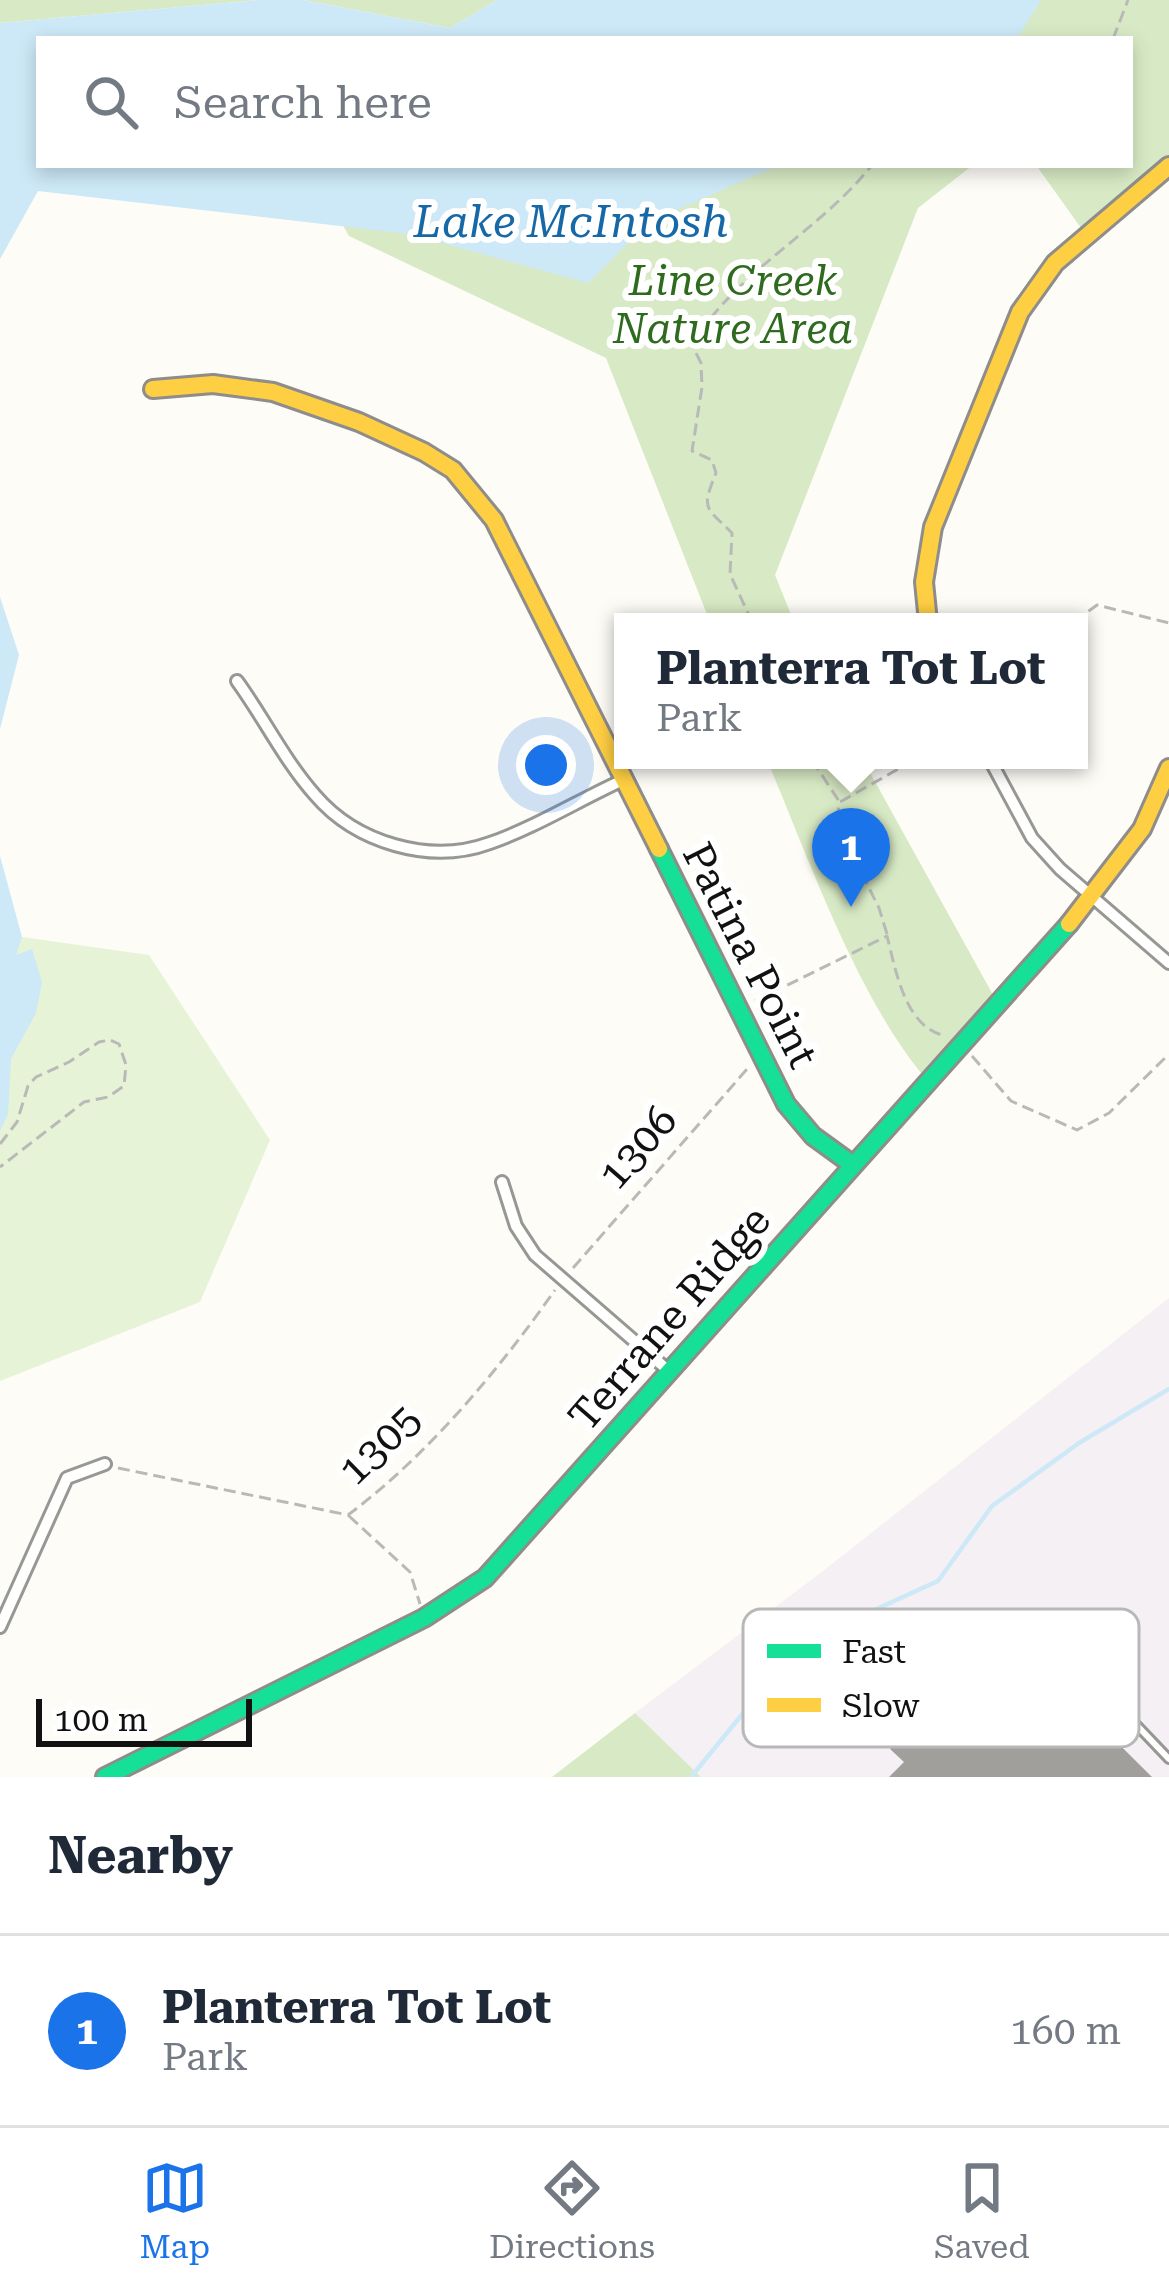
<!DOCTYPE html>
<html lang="en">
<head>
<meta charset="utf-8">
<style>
  :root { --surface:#fff; --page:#f6f6f7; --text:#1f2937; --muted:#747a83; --line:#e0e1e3; --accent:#1a73e8 }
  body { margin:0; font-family:"Roboto Serif",serif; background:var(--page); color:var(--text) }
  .scale { position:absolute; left:36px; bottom:30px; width:216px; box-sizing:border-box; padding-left:12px; border:6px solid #111; border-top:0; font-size:33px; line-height:42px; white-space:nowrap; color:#111; -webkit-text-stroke:9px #fff; paint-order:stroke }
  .you { position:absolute; left:546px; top:765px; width:42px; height:42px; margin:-30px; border:9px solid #fff; border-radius:50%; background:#1a73e8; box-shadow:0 0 0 18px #1a73e833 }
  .badge { display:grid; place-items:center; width:78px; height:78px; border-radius:50%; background:var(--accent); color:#fff; font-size:39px; font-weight:700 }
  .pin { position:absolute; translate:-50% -99px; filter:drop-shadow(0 3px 6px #0008) }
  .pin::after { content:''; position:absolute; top:63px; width:42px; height:36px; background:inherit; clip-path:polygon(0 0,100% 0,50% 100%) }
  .popup { position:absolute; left:614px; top:613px; width:474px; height:156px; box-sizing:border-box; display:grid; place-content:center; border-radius:0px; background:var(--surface); filter:drop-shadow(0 3px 9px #0005); font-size:39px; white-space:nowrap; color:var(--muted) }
  .popup b { font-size:45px; color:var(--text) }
  .popup::after { content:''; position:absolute; left:50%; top:100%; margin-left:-24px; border:24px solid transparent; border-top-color:var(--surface) }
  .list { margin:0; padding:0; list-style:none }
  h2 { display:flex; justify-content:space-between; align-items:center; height:156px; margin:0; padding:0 48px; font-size:51px }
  h2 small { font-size:39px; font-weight:400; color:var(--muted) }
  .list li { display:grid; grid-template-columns:78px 1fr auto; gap:36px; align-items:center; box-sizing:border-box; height:192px; padding:0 48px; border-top:3px solid var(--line) }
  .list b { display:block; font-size:45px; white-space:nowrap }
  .list p { margin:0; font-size:39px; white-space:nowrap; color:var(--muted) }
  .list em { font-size:39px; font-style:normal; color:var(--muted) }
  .icon { flex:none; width:66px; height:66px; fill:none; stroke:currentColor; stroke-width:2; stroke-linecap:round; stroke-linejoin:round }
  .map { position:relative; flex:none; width:1169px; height:1777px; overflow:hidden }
  .search { position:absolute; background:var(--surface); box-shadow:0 6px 18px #0003; left:36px; right:36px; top:36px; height:132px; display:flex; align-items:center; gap:30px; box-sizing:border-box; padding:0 42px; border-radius:0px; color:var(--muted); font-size:45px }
  .sheet { height:348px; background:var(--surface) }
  nav { display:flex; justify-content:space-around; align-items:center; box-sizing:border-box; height:168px; border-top:3px solid var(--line); background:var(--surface); font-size:33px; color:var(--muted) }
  nav a { display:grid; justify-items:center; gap:6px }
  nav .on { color:var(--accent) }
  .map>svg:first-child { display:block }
  .industrial { fill:#f5f0f3 }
  .green { fill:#e7f3d7 }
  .forest { fill:#d8eac5 }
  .water { fill:#cde8f7 }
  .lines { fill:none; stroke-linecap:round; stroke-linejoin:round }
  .stream { stroke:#cde8f7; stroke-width:4.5 }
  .building { fill:#a19f9c }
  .lane-casing { stroke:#979795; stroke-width:12 }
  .street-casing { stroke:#979795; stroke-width:16 }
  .fast-casing { stroke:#8e8d8b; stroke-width:22 }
  .slow-casing { stroke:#8e8d8b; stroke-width:22 }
  .path { stroke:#b9b9b8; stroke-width:3; stroke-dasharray:12 6; stroke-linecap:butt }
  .lane { stroke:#fffffe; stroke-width:6 }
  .street { stroke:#fffffe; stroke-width:10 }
  .fast { stroke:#16e098; stroke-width:16 }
  .slow { stroke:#ffcf43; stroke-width:16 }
  .labels { text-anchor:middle; stroke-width:12; stroke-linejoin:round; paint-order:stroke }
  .park-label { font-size:42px; font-style:italic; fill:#2f6b1f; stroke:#fff }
  .street-label { font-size:42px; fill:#111; stroke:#fff }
  .water-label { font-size:45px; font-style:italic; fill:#1768a6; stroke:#fff }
  .key { fill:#fff; stroke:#b8b8b8; stroke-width:3 }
  .key-label { font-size:33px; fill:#111 }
</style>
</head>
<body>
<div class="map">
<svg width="1169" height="1777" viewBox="0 0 1169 1777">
  <rect width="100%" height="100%" fill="#fdfcf7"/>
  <!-- industrial -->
  <path class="industrial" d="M 1169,1298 L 1169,1777 L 701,1777 L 635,1713 L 823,1571 Z"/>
  <!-- green -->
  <path class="green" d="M 22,937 L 149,955 L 270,1140 L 200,1302 L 0,1381 L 0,961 Z"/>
  <!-- forest -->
  <path class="forest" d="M 0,0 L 259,0 L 0,23 Z
    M 303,0 L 497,0 L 450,28 Z
    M 994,0 L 1169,0 L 1169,166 L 1086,235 L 1036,165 L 1130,165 L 1130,39 L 953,39 Z
    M 309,165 L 973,165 L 918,208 L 775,575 L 794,622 L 710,622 L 606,358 L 349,236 Z
    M 767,760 L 863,760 L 997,1002 L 927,1080 C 858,1000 809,859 767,760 Z
    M 635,1713 L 701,1777 L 552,1777 Z"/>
  <!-- water -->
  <path class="water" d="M 259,0 L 303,0 L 450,28 L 497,0 L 1041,0 L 1017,39 L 39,39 L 39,165 L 779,165 L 649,222 L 588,283 L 409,234 L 38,191 L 0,259 L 0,23 Z
    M 0,597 L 19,655 L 0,729 Z
    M 0,856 L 22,937 L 16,955 L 32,949 L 42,982 L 36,1013 L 11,1059 L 8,1114 L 0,1131 Z"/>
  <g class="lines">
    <!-- stream -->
    <path class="stream" d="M 691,1777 L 758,1695 L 848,1622 L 938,1581 L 992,1506 L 1079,1443 L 1169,1389"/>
  </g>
  <!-- building -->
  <path class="building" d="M 1005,1631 L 1152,1777 L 889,1777 L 904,1762 L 890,1749 Z"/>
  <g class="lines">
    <defs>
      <path id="lane" d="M 1066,1651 L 1169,1759"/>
      <path id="street" d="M 237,681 C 264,718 284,760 315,795 C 356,843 430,865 490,843 C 536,827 579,800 623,780
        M 990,760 L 1032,838 L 1060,869 L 1169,963
        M 502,1182 L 516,1226 L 535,1255 L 670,1372
        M 0,1627 L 67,1478 L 105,1464"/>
      <path id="fast" d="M 659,849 L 786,1104 L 813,1136 L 853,1165
        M 105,1777 L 424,1618 L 485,1578 L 1069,924"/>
      <path id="slow" d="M 153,389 L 213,384 L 273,392 L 359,422 L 424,452 L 453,470 L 494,520 L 659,849
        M 928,622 L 924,582 L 933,527 L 1020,312 L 1055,263 L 1169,166
        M 1069,924 L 1142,829 L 1169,768"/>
    </defs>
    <!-- lane casing -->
    <use href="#lane" class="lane-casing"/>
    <!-- street casing -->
    <use href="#street" class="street-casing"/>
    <!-- fast casing -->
    <use href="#fast" class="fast-casing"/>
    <!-- slow casing -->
    <use href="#slow" class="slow-casing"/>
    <!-- path -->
    <path class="path" d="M 1113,39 L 1128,0
      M 752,622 L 730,574 L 732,533 C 705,506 701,510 716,473 L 712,460 L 692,451 L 702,387 L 701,363 L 692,345 C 737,270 818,233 872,165
      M 1074,622 L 1097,605 L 1169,623
      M 812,760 L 839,801
      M 887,934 L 879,908 L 836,822 L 840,802 L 914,760
      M 755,1001 L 887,936 C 896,971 905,1028 946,1036
      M 972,1056 L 1011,1101 L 1077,1130 L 1109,1113 L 1169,1054
      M 0,1144 L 17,1122 L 28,1086 L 36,1077 L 69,1062 L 99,1042 L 110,1040 L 119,1044 L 126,1065 L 124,1086 L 108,1097 L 84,1102 L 0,1167
      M 573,1268 L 748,1068
      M 118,1468 L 348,1515 C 428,1455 498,1371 555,1290
      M 349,1516 L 410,1572 L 420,1604"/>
    <!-- lane -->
    <use href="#lane" class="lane"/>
    <!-- street -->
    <use href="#street" class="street"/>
    <!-- fast -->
    <use href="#fast" class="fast"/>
    <!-- slow -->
    <use href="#slow" class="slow"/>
  </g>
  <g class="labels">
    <!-- park labels -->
    <g class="park-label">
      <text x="733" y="295">Line Creek<tspan x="733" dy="48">Nature Area</tspan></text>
    </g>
    <!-- street labels -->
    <g class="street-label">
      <text transform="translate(751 955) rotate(63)" y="15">Patina Point</text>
      <text transform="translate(637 1147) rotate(-49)" y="15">1306</text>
      <text transform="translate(669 1318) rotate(-49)" y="15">Terrane Ridge</text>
      <text transform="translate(379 1444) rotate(-44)" y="15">1305</text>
    </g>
    <!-- water labels -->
    <g class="water-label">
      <text x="571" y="237">Lake McIntosh</text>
    </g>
  </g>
  <!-- legend -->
  <rect x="743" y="1609" width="396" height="138" rx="18" class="key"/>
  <rect x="767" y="1644" width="54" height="14" fill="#16e098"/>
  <rect x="767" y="1698" width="54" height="14" fill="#ffcf43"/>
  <g class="key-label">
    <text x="842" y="1663">Fast</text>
    <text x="842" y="1717">Slow</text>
  </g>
</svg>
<div class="scale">100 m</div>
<div class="you"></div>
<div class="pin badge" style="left:851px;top:907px">1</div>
<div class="popup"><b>Planterra Tot Lot</b>Park</div>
<div class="search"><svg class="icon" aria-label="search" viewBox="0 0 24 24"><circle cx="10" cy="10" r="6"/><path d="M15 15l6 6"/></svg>Search here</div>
</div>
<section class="sheet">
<h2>Nearby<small></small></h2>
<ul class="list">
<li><span class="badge">1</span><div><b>Planterra Tot Lot</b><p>Park</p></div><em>160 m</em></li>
</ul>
</section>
<nav>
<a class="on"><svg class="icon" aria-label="map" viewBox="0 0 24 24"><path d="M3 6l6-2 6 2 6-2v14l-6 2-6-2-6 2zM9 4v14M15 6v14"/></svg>Map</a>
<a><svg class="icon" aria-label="directions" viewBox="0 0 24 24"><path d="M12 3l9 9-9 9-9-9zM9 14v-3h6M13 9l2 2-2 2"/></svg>Directions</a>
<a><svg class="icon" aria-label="saved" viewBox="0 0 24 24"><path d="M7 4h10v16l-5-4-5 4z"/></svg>Saved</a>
</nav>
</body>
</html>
